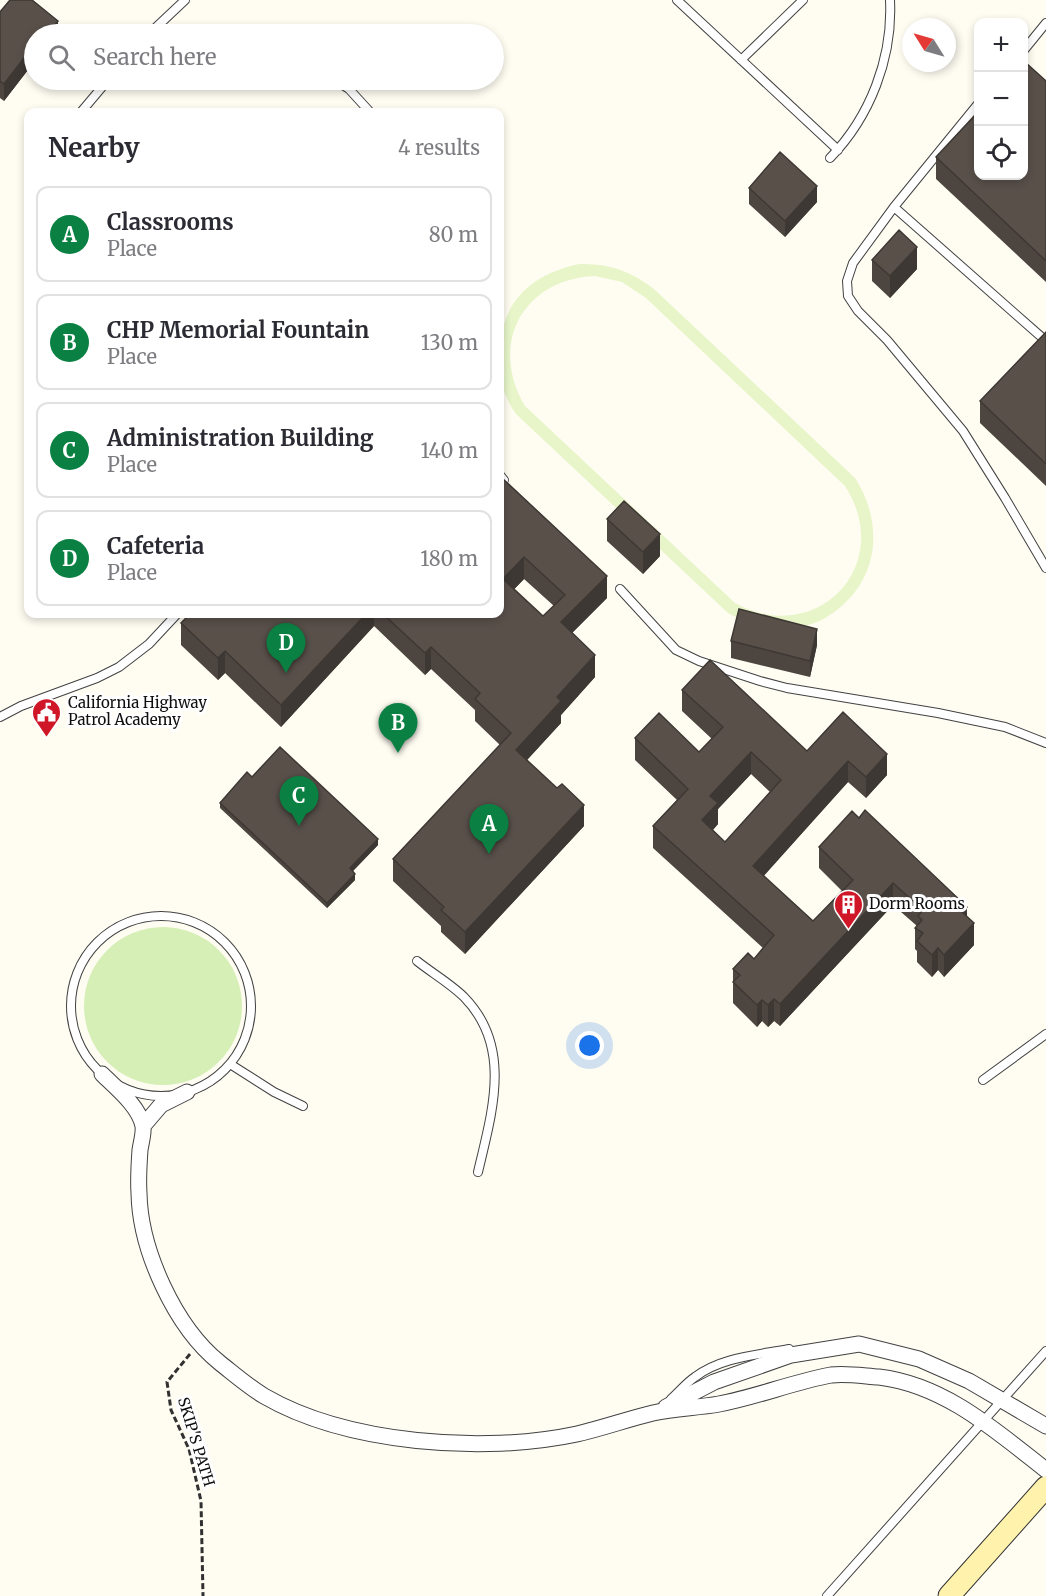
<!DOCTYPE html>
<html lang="en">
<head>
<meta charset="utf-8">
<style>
  :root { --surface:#fff; --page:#f7f7f7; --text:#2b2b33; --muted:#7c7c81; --line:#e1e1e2; --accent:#0b8043 }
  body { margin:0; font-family:Merriweather,serif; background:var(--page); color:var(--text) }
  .controls { position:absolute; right:18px; top:18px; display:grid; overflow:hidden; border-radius:12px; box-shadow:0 3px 9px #0003 }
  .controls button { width:54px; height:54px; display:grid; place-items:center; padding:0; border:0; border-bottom:2px solid var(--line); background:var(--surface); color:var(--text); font:30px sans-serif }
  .compass { position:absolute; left:902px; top:18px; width:54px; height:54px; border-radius:50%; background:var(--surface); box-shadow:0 3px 9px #0003; rotate:307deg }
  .you { position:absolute; left:590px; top:1046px; width:21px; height:21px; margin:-15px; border:4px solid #fff; border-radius:50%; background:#1a73e8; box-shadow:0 0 0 9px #1a73e833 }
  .badge { display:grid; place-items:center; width:39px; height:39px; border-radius:50%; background:var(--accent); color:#fff; font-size:20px; font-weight:700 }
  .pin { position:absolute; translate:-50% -50px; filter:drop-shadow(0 2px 3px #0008) }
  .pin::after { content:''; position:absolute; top:32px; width:21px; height:18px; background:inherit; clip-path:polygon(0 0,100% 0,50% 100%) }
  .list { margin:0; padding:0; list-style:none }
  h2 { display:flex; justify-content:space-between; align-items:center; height:78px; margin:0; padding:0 24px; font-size:26px }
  h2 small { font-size:20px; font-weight:400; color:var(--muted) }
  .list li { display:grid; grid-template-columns:39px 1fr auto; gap:18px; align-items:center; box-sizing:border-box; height:96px; margin:0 12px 12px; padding:0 12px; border:2px solid var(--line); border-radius:12px }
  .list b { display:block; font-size:22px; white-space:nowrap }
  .list p { margin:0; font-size:20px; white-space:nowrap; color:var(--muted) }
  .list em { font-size:20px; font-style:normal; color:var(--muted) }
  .icon { flex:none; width:33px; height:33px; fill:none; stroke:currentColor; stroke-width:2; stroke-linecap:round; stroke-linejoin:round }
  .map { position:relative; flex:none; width:1046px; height:1596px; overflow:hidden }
  .search { position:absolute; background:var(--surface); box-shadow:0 3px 9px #0003; left:24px; top:24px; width:480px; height:66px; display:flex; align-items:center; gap:15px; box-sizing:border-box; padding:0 21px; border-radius:33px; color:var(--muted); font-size:22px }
  .panel { position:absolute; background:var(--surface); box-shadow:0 3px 9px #0003; left:24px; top:108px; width:480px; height:510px; border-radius:12px }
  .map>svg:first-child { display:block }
  .green { fill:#d6efb6 }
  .pitch { fill:#e7f5c9; fill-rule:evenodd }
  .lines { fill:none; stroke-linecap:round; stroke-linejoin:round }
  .lane-casing { stroke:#424242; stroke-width:10 }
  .street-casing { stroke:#424242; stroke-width:17 }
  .secondary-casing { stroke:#313131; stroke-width:23 }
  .path { stroke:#313131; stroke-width:3; stroke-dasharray:6 3; stroke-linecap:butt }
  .lane { stroke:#fff; stroke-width:8 }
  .street { stroke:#fff; stroke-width:15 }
  .secondary { stroke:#fff2ad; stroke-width:21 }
  .wall { fill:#4d4540; fill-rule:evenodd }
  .shaded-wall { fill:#3e3834 }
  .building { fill:#59504a; stroke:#3e3834; stroke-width:1.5; fill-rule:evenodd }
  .labels { text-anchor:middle; stroke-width:6; stroke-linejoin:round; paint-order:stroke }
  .poi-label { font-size:15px; fill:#0f0f0f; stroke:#fff; text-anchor:start }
  .street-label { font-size:15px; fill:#0f0f0f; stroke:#fff }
</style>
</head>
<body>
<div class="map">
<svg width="1046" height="1596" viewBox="0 0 1046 1596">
  <rect width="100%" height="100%" fill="#fffcf2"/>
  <!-- green -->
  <path class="green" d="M84 1006a79 79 0 1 1 158 0a79 79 0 1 1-158 0Z"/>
  <!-- pitch -->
  <path class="pitch" d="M 579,264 C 609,263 631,271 654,289 L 855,478 C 881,518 881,570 844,604 C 832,615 816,625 799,627 C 790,628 777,625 767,624 C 752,622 741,621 728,613 L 516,414 C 502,393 500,381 500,357 C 499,304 529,275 579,264 ZM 595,276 L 622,282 L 646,298 L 845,486 C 896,565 817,648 735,603 L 525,406 C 488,344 523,279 595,276 Z"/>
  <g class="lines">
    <defs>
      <path id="lane" d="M 677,0 L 838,150
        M 149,34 L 185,0
        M 1024,50 L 1046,23
        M 741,60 L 803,0
        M 178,80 L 188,80
        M 335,80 L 349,89 L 370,112
        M 978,104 L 894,207 L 853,263 L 847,281 L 848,296 L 858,311 L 887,340 L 963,431 L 1005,498 L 1046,568
        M 81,112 L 108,80
        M 830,158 C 870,117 893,58 890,0
        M 894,207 L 1046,341
        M 500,475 L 504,480
        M 620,589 L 676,650 L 699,661 L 760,681 L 787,688 L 938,713 L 1005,727 L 1046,743
        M 0,717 L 21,706 L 97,678 L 119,667 L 149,644 L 177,614
        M71 1006a90 90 0 1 1 180 0a90 90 0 1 1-180 0Z
        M 417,961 C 432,973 451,984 464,997 C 513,1047 492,1112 478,1172
        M 230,1064 L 274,1092 L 303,1106
        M 983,1080 L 1046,1034
        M 671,1399 C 679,1392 686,1383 695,1377 C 721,1357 758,1355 789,1349
        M 827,1596 L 1046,1351"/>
      <path id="street" d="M 102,1074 C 116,1088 139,1106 143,1126 C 144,1133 141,1143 140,1150 C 139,1164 138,1179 139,1193 C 140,1250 175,1327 220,1363 C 234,1374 249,1387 264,1396 C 347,1444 484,1454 577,1434 C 603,1428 628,1419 653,1413 C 675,1408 697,1408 719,1404 C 757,1397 793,1382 831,1375 C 845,1373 864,1376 879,1377 C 945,1385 996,1431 1046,1470
        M 143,1126 L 161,1105 L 187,1092
        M 666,1407 L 714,1382 L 791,1355 L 859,1344 L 919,1359 L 969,1381 L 1046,1426"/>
      <path id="secondary" d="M 949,1596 L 1046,1487"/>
    </defs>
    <!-- lane casing -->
    <use href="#lane" class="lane-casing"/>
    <!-- street casing -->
    <use href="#street" class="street-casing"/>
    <!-- secondary casing -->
    <use href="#secondary" class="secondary-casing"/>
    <!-- path -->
    <path class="path" d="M 190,1354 L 167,1382 L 171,1410 L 189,1449 L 201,1501 L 203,1596"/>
    <!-- lane -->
    <use href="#lane" class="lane"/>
    <!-- street -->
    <use href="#street" class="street"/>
    <!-- secondary -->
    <use href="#secondary" class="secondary"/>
  </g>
  <!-- wall -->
  <path class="wall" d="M 0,12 L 58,34 L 33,67 L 31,66 L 4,101 L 0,98 Z
    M 1046,81 L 1046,282 L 936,179 L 936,157 Z
    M 749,188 L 817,202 L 785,237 L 749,204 Z
    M 872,260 L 917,269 L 890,298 L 872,281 Z
    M 1046,332 L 1046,486 L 980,423 L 980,401 Z
    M 500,481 L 607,598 L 572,633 L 595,677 L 561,715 L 561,723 L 527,760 L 584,826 L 465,954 L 441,932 L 441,926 L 393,881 L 393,859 L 500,745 L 475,721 L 475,710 L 431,669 L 425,675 L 374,626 L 281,727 L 225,673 L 218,680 L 181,645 L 181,623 L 190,614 L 500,614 ZM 524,579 L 554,606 L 543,616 L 514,589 Z
    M 607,519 L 660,556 L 643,574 L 607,541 Z
    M 731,641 L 817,645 L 810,677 L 731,658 Z
    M 682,690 L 807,751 L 843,712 L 887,775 L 866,798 L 848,782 L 763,876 L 813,921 L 842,891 L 819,868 L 819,847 L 967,917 L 974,945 L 944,977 L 938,970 L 932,977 L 917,962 L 917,951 L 915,949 L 915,928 L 917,926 L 893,905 L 780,1026 L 774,1021 L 768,1027 L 762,1021 L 757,1027 L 733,1003 L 733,969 L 754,959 L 763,948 L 653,848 L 653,826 L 677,800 L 635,760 L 635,738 L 699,752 L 712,739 L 682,711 ZM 751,774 L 770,792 L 725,842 L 713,830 L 718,824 L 718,809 Z
    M 252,777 L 378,845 L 353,871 L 355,880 L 327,908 L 220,808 L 220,803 Z"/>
  <!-- shaded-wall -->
  <path class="shaded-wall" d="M 58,21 L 58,34 L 47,34 Z
    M 31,49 L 31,66 L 4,101 L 4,84 Z
    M 34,49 L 34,66 L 33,67 L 33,51 Z
    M 817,186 L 817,202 L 785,237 L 785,221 Z
    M 917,247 L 917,269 L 890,298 L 890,276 Z
    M 660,534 L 660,556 L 643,574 L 643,552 Z
    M 524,557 L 524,579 L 503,601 L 503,579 Z
    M 607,576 L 607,598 L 561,644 L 561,622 Z
    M 366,614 L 374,614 L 374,626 L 281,727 L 281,705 Z
    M 817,629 L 817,645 L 810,677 L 810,661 Z
    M 431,647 L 431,669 L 425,675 L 425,653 Z
    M 225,651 L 225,673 L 218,680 L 218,658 Z
    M 595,655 L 595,677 L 561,715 L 561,723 L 516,772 L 516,750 L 557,697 Z
    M 751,752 L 751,774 L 718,809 L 718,824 L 702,842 L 702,820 L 710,796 Z
    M 887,754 L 887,775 L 866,798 L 866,777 Z
    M 848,761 L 848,782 L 753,888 L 753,866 Z
    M 584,805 L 584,826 L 465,954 L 465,932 Z
    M 378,839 L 378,845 L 350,874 L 350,868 Z
    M 355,874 L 355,880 L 327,908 L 327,903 Z
    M 893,883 L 893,905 L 780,1026 L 780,1004 Z
    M 967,907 L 967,929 L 962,912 Z
    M 974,923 L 974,945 L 944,977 L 944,955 Z
    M 938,948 L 938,970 L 932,977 L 932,955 Z
    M 774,999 L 774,1021 L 768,1027 L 768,1005 Z
    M 762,1000 L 762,1021 L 757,1027 L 757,1005 Z"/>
  <!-- building -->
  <path class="building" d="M 10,0 L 32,0 L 58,21 L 47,34 L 34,34 L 34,49 L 33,51 L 31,49 L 4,84 L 0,81 L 0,12 Z
    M 1025,62 L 1046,81 L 1046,261 L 936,157 L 978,112 L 978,176 L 1023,176 L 1023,63 Z
    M 780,152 L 817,186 L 785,221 L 749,188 Z
    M 899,230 L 917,247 L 890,276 L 872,260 Z
    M 1046,332 L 1046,464 L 980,401 Z
    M 502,478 L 607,576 L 561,622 L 595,655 L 557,697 L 561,701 L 516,750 L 557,788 L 562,784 L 584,805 L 465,932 L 441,910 L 444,907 L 393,859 L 511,733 L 475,699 L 480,693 L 431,647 L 425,653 L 383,614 L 500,614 L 500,481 ZM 524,557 L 565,595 L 543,616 L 503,579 Z
    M 624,501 L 660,534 L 643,552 L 607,519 Z
    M 739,609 L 817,629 L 810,661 L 731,641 Z
    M 190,614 L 366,614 L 281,705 L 225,651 L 218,658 L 181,623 Z
    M 710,660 L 807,751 L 843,712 L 887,754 L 866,777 L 848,761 L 753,866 L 813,921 L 853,880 L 819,847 L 852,811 L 859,818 L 865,810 L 967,907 L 962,912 L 974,923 L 944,955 L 938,948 L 932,955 L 917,941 L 923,933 L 915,928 L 922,920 L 918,916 L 923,910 L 893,883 L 780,1004 L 774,999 L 768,1005 L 762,1000 L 757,1005 L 733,982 L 740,975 L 733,969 L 748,953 L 754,959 L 774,935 L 653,826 L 688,789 L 635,738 L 659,713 L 699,752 L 723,727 L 682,690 ZM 751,752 L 781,780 L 725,842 L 702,820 L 718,803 L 710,796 Z
    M 280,747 L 378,839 L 350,868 L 355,874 L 327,903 L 220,803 L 247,772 L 252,777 Z"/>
  <!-- icons -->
  <defs>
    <symbol id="civic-pin" viewBox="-11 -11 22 30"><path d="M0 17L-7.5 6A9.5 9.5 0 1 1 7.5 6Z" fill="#cf1728" stroke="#fff"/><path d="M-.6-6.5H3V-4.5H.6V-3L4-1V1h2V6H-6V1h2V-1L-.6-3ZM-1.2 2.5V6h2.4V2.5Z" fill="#fff"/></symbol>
    <symbol id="building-pin" viewBox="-11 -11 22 30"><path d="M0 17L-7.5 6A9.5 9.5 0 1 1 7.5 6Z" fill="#cf1728" stroke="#fff"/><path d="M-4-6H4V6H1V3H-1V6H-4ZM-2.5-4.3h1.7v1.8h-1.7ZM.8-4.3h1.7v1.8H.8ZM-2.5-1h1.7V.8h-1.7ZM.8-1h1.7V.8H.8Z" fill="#fff"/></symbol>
  </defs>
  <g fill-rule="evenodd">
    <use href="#civic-pin" x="30" y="696" width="33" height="45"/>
    <use href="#building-pin" x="832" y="888" width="33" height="45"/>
  </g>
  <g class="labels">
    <!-- poi labels -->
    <g class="poi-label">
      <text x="68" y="708">California Highway<tspan x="68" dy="17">Patrol Academy</tspan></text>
      <text x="869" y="909">Dorm Rooms</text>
    </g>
    <!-- street labels -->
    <g class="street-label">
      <text transform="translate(196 1442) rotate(73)" y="5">SKIP'S PATH</text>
    </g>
  </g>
</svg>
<div class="controls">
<button>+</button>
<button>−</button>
<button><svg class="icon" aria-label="locate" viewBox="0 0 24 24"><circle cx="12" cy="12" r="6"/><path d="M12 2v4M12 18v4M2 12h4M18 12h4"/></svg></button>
</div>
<svg class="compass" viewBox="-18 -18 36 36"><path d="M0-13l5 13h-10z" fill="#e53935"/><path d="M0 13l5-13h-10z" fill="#7c7c81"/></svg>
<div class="you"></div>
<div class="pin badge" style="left:489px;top:854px">A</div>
<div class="pin badge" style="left:398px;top:753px">B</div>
<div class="pin badge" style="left:299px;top:826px">C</div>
<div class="pin badge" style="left:286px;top:673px">D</div>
<div class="search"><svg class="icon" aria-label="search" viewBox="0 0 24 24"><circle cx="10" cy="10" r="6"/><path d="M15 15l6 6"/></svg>Search here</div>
<section class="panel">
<h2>Nearby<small>4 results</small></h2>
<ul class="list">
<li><span class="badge">A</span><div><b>Classrooms</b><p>Place</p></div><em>80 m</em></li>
<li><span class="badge">B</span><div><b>CHP Memorial Fountain</b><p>Place</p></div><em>130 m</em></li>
<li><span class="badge">C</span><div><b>Administration Building</b><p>Place</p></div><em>140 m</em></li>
<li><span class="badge">D</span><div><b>Cafeteria</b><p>Place</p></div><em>180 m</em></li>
</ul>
</section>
</div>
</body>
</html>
